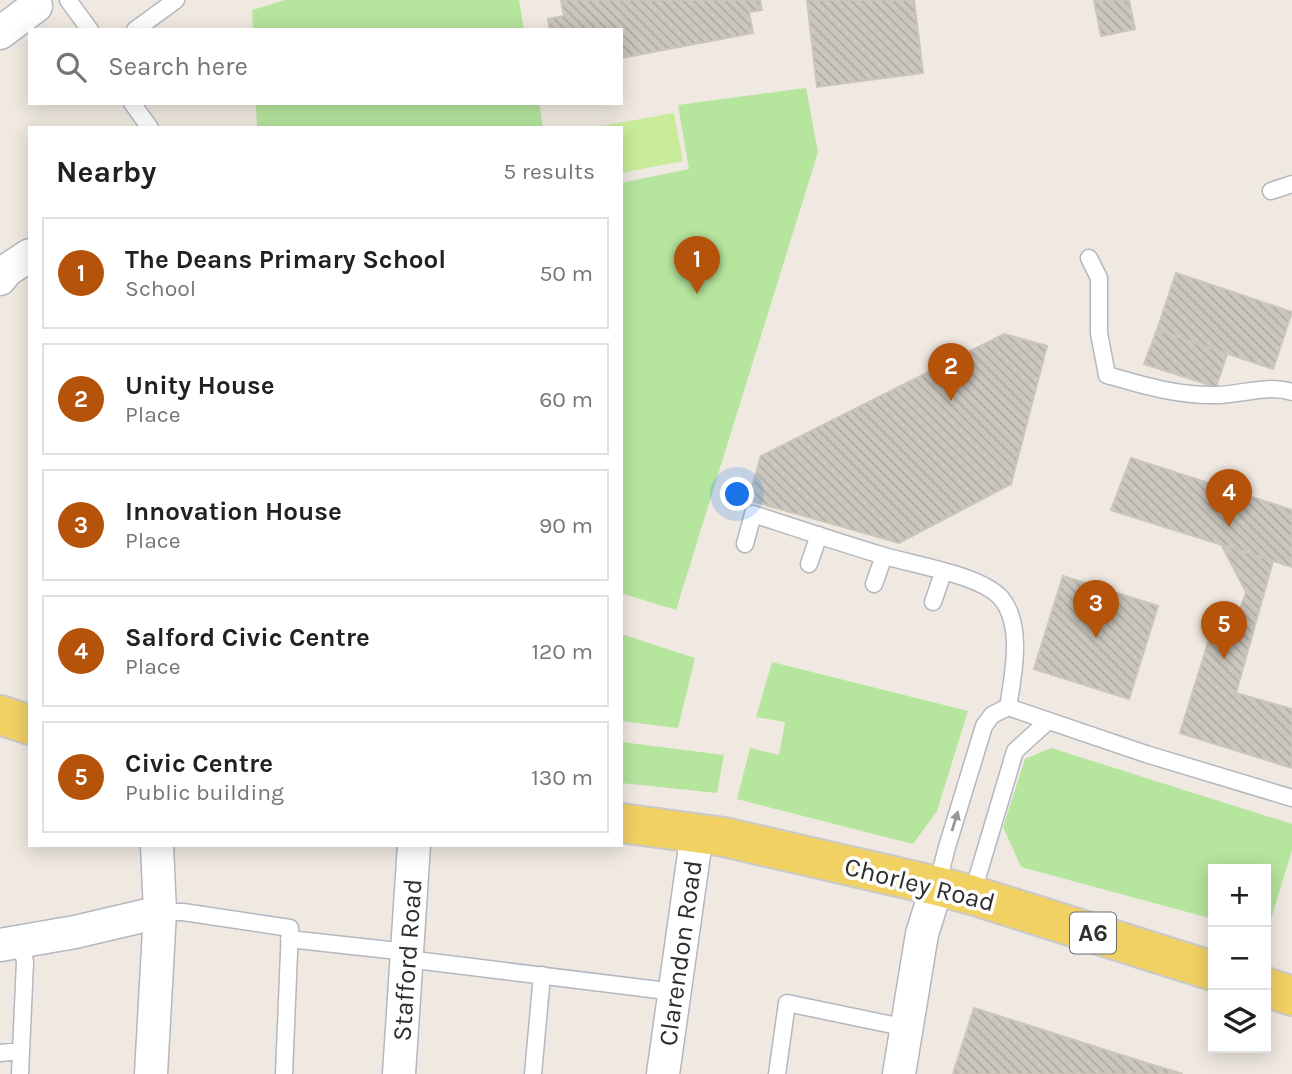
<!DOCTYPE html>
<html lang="en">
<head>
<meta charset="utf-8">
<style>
  :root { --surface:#fff; --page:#f2f2f2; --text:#202124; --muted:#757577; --line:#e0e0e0; --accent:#b45309 }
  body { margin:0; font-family:Karla,sans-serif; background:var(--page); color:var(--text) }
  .controls { position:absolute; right:21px; bottom:21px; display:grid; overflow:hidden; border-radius:0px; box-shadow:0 4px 18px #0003 }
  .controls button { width:63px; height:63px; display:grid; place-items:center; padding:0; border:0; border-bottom:2px solid var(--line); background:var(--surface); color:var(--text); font:35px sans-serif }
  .you { position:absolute; left:738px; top:495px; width:24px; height:24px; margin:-18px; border:5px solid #fff; border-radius:50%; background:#1a73e8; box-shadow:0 0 0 10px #1a73e833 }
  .badge { display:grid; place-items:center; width:46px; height:46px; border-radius:50%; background:var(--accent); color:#fff; font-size:23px; font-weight:700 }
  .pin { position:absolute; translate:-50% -58px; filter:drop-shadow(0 2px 4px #0008) }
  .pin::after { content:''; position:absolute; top:37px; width:24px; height:21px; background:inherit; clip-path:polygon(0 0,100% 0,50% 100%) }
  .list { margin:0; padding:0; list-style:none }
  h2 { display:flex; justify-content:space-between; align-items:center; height:91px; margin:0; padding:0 28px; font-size:30px }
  h2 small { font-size:23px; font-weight:400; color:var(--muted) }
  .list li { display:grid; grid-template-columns:46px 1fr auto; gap:21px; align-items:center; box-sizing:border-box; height:112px; margin:0 14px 14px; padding:0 14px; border:2px solid var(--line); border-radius:0px }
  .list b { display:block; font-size:26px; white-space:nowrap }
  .list p { margin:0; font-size:23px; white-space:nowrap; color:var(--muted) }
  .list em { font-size:23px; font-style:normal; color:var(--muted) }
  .icon { flex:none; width:38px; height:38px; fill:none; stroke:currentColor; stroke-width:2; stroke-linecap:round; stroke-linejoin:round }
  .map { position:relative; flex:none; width:1292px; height:1074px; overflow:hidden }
  .search { position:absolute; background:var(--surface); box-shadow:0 4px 18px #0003; left:28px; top:28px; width:595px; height:77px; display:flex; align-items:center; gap:18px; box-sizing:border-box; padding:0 24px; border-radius:0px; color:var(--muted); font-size:26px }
  .panel { position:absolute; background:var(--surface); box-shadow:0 4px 18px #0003; left:28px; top:126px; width:595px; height:721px; border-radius:0px }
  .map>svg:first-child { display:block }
  .green { fill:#b6e59e }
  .pitch { fill:#c9ec9a }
  .building { fill:url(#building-back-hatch); stroke:#cbc5ba; stroke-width:2 }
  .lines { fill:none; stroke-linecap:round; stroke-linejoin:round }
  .service-casing { stroke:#b4b7c1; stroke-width:19 }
  .minor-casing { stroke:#b4b7c1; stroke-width:35 }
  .primary-casing { stroke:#c9c9c9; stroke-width:42 }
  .service { stroke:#fff; stroke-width:16 }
  .minor { stroke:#fff; stroke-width:32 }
  .primary { stroke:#f2d163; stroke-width:38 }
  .oneway { fill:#969696 }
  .labels { text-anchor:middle; stroke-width:7; stroke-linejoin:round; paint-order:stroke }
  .shield { fill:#fff; stroke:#6d6d6d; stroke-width:2 }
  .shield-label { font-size:24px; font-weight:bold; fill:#2e2e2e }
  .street-label { font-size:26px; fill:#2e2e2e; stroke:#fff }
</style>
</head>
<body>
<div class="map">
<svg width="1292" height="1074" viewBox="0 0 1292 1074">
  <defs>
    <pattern id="building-back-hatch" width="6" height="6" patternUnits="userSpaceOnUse" patternTransform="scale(1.75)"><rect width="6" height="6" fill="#cbc7bf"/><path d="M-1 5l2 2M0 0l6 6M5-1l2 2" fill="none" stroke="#afaba4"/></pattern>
  </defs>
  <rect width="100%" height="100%" fill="#efe9e1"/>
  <!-- green -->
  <path class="green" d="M 285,0 L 519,0 L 524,30 L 253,30 L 252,10 Z
    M 806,88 L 818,152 L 676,610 L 621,593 L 621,183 L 689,169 L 678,105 Z
    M 256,103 L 539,103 L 543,128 L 257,128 Z
    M 621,634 L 695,658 L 678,728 L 621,721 Z
    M 772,662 L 968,711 L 937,811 L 913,844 L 737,799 L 750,748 L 779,755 L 785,722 L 756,717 Z
    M 621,742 L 724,755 L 717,793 L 621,783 Z
    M 1051,748 L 1292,824 L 1292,850 L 1271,919 L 1266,922 L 1266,869 L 1213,869 L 1213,919 L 1021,867 L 1003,827 L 1025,759 Z"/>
  <!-- pitch -->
  <path class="pitch" d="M 674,113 L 683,161 L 621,173 L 621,128 L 596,127 Z"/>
  <!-- building -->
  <path class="building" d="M 561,0 L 760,0 L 762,10 L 749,12 L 753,33 L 621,58 L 621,30 L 550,30 L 548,19 L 564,16 Z
    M 807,0 L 914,0 L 923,73 L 817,87 Z
    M 1094,0 L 1129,0 L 1135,29 L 1101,36 Z
    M 1176,273 L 1292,312 L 1273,369 L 1157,330 Z
    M 1157,330 L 1227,354 L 1216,387 L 1144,364 Z
    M 1004,334 L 1047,346 L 1011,484 L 899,543 L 748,500 L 761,456 Z
    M 1131,458 L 1292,510 L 1292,567 L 1111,510 Z
    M 1221,544 L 1273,561 L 1236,693 L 1292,709 L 1292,768 L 1180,733 L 1215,620 L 1235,625 L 1246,592 Z
    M 1063,576 L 1158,606 L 1129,699 L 1034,669 Z
    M 974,1008 L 1140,1061 L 1183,1074 L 953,1074 Z"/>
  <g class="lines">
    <defs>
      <path id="service" d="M 68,0 L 90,30
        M 135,30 L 176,0
        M 132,103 L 150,128
        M 1271,191 L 1292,184
        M 1089,258 L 1099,278 L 1099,333 L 1107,375 C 1142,385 1178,396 1215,395 C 1241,395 1267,384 1292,392
        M 745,544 L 753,514 C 796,528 838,542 881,555 C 913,565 979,574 1001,598 C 1024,625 1013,676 1008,707
        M 809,564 L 819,535
        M 874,584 L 884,556
        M 933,602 L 943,573
        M 937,886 L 947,847 L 984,726 L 992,715 L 1008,707 L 1146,754 L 1292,798
        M 972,895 L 1015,751 L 1047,722
        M 160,912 L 183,912 L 290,928 L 284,1074
        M 289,939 L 407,952
        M 407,959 L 675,992
        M 0,1053 L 21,1051
        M 20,1074 L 25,962 L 21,941
        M 533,1074 L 542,975
        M 777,1074 L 787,1003 L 907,1028"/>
      <path id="minor" d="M 0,33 L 36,6
        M 0,279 L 7,270 L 30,255
        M 0,945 L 75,932 L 160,912
        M 151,1074 L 160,912 L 157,845
        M 399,1074 L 414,845
        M 663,1074 L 697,833
        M 899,1074 L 922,934 L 937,886"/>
      <path id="primary" d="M 0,715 L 30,725
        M 621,823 L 724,837 L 937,886 L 972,895 L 1213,971
        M 1266,987 L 1292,996"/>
    </defs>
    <!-- service casing -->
    <use href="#service" class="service-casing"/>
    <!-- minor casing -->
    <use href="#minor" class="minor-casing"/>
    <!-- primary casing -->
    <use href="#primary" class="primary-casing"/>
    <!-- service -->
    <use href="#service" class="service"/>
    <!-- minor -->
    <use href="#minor" class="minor"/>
    <!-- primary -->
    <use href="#primary" class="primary"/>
  </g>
  <!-- one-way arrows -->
  <defs><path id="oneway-solid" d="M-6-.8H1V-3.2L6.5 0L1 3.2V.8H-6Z" transform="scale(1.75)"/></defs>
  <use class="oneway" href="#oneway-solid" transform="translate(955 821) rotate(-73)"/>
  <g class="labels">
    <!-- shield labels -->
    <rect class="shield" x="1070" y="912.5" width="46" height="41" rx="5"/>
    <g class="shield-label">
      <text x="1093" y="941">A6</text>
    </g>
    <!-- street labels -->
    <g class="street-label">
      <text transform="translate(920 884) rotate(14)" y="9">Chorley Road</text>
      <text transform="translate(680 953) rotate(-82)" y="9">Clarendon Road</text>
      <text transform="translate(407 960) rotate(-86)" y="9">Stafford Road</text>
    </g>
  </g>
</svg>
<div class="controls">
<button>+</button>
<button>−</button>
<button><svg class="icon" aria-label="layers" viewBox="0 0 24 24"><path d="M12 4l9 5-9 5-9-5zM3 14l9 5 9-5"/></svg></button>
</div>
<div class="you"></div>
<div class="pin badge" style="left:697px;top:294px">1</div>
<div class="pin badge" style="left:951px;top:401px">2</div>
<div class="pin badge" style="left:1096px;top:638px">3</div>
<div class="pin badge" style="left:1229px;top:527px">4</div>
<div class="pin badge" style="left:1224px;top:659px">5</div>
<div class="search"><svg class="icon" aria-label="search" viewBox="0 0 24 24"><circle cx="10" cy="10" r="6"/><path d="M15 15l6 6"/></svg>Search here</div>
<section class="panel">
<h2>Nearby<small>5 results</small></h2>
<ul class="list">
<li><span class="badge">1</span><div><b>The Deans Primary School</b><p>School</p></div><em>50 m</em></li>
<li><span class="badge">2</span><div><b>Unity House</b><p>Place</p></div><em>60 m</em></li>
<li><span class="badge">3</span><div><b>Innovation House</b><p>Place</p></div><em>90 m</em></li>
<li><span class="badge">4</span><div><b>Salford Civic Centre</b><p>Place</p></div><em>120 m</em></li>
<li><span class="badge">5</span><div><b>Civic Centre</b><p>Public building</p></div><em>130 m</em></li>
</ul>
</section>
</div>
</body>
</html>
